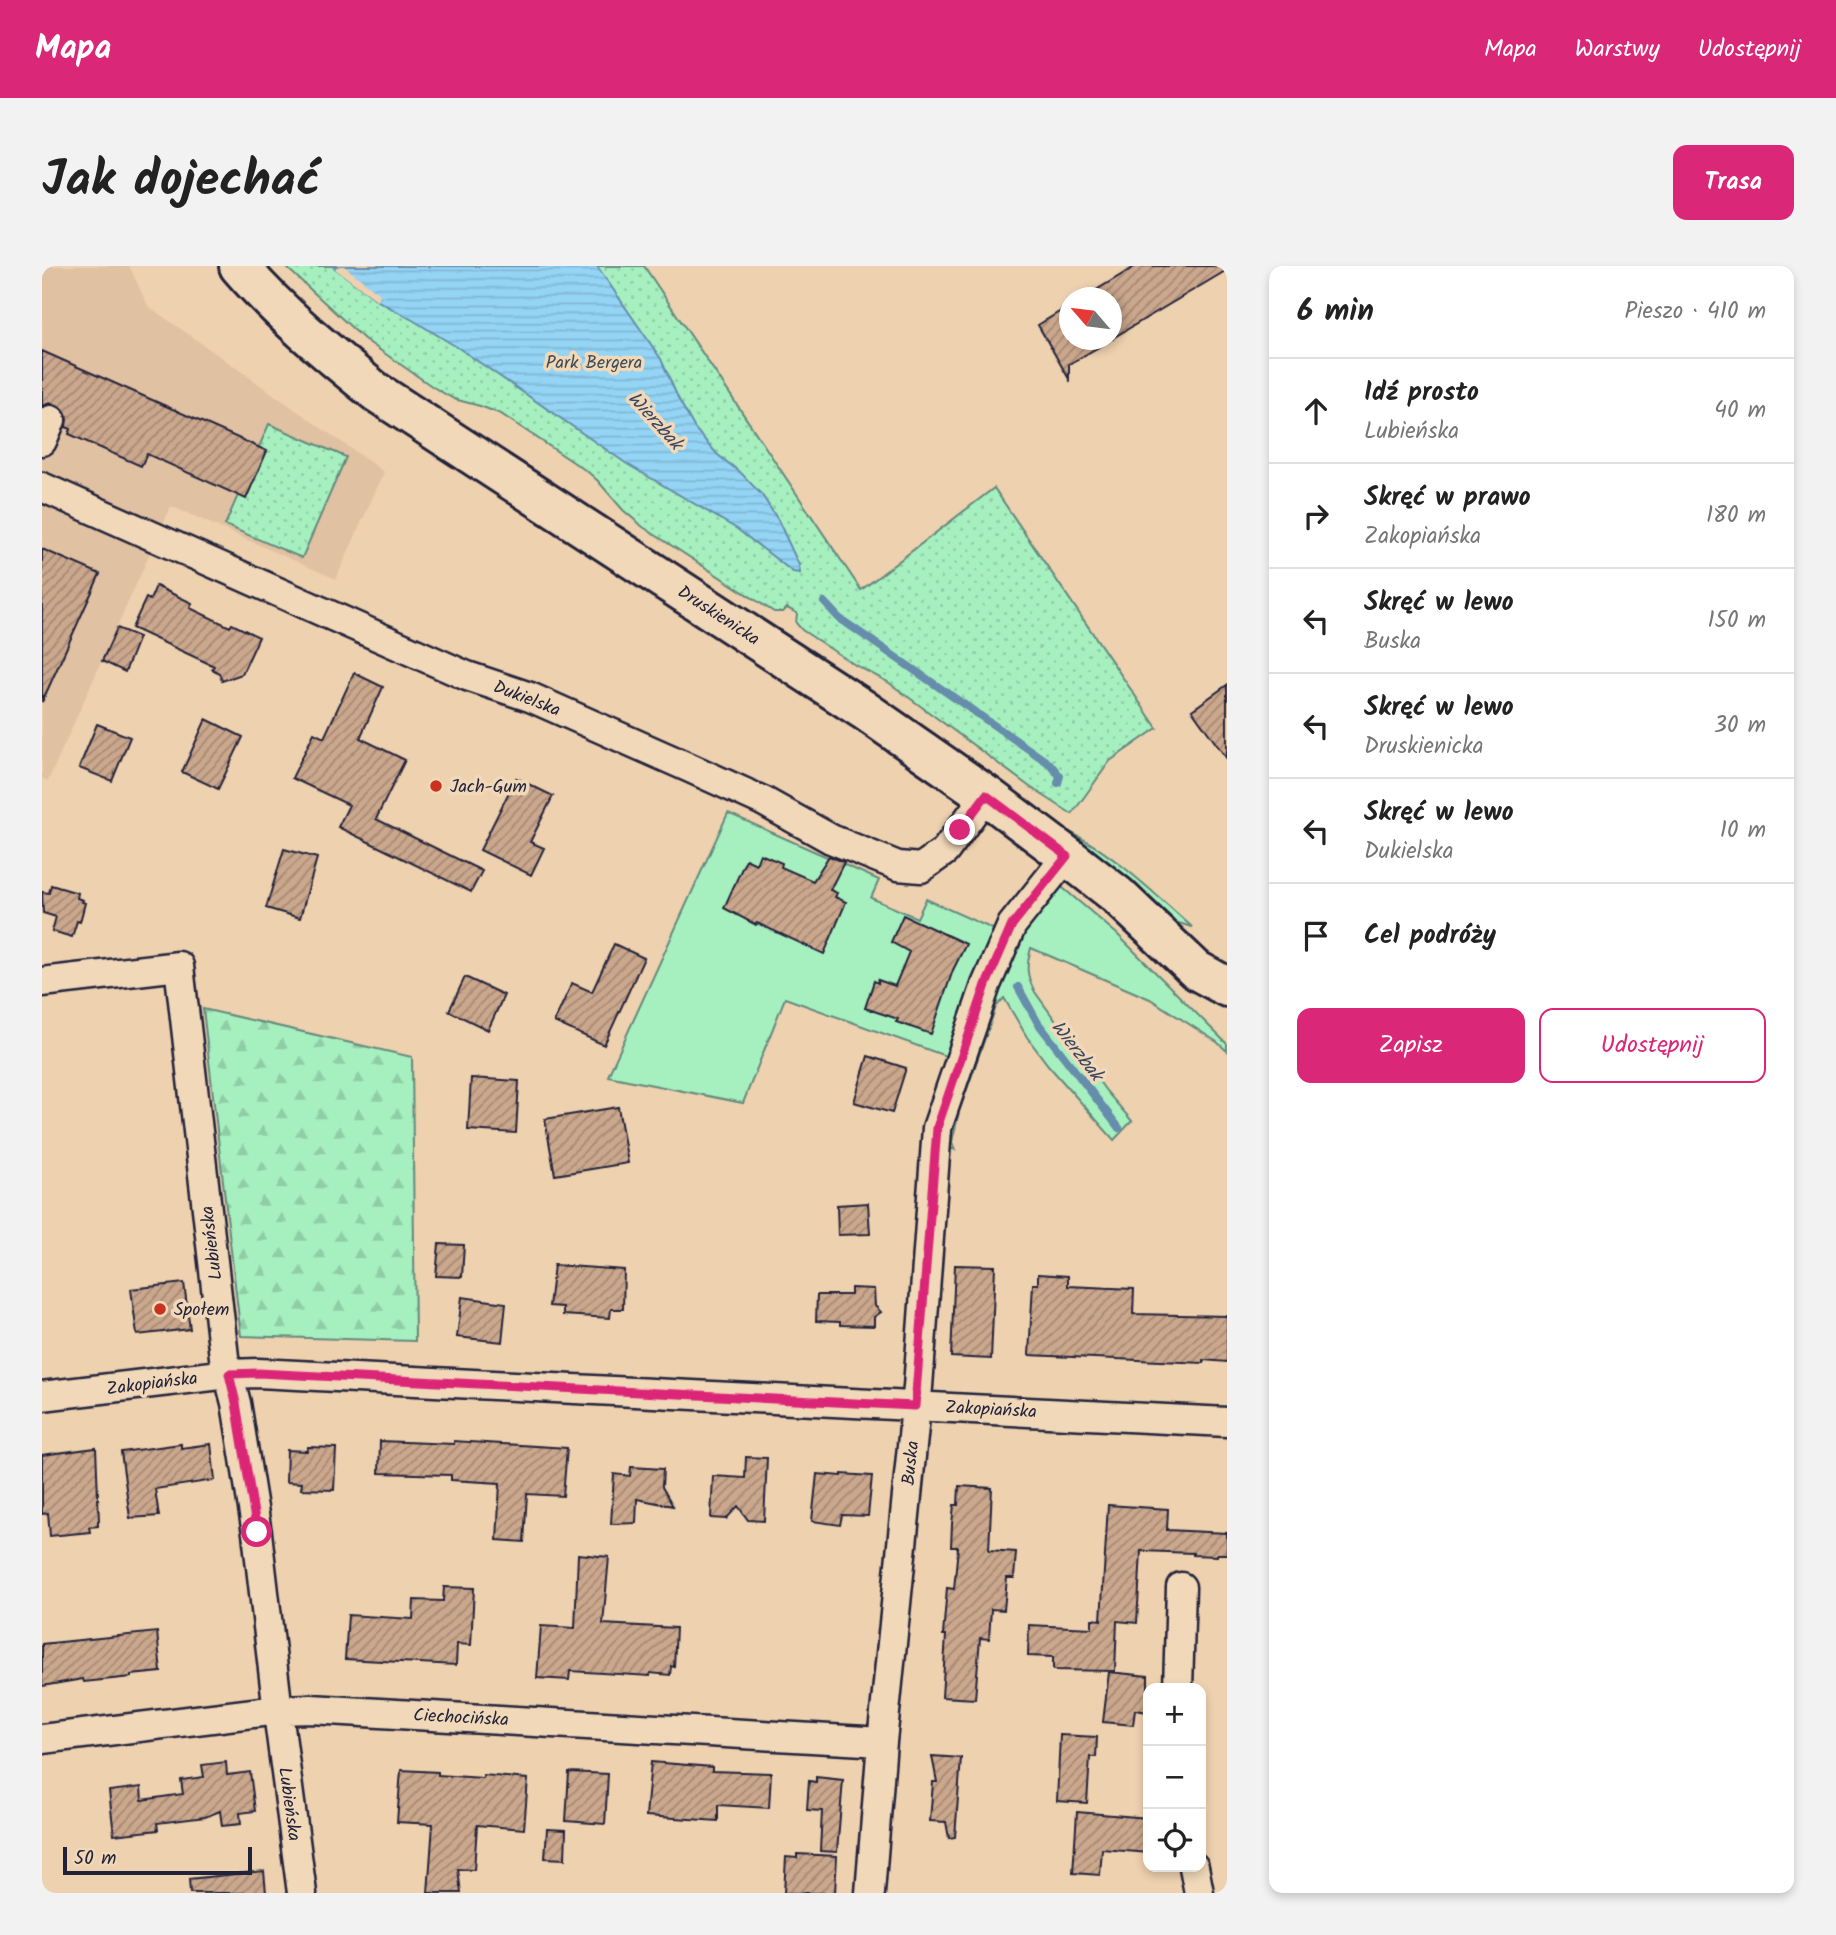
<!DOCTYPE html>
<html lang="pl">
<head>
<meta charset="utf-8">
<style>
  :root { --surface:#fff; --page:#f2f2f2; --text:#222; --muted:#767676; --line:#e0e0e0; --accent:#db2777 }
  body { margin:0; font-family:Kalam,sans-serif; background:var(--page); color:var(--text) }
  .controls { position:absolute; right:21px; bottom:21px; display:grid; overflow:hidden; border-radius:14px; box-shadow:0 4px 10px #0003 }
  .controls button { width:63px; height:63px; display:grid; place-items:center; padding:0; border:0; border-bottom:2px solid var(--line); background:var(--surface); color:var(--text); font:35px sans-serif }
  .compass { position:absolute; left:1017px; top:21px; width:63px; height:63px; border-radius:50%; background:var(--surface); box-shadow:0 4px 10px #0003; rotate:298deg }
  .scale { position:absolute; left:21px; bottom:18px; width:189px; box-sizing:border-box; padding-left:7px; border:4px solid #22223b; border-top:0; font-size:19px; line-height:24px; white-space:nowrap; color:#22223b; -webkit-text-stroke:5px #f0d8b8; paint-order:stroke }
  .stop { position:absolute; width:21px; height:21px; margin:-16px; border:5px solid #db2777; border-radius:50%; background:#fff }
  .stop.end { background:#db2777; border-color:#fff; box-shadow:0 2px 7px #0008 }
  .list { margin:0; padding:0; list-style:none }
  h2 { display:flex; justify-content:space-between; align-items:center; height:91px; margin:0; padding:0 28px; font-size:30px }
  h2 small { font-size:23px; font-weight:400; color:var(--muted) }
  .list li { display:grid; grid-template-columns:46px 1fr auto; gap:21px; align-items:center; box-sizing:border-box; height:105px; padding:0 28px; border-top:2px solid var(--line) }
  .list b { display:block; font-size:26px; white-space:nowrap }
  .list p { margin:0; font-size:23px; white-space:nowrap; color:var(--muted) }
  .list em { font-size:23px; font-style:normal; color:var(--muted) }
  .actions { display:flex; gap:14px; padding:21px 28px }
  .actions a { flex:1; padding:16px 0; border:2px solid var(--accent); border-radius:14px; text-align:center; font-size:24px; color:var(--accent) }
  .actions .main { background:var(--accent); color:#fff }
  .icon { flex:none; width:38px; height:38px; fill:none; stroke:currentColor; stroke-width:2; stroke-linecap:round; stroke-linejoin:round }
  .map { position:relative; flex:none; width:1185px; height:1627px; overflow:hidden; border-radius:14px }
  header { display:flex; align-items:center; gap:42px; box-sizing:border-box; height:98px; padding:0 35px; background:var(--accent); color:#fff }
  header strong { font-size:33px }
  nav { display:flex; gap:38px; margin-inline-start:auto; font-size:24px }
  .intro { display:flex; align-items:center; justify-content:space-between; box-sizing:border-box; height:168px; padding:0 42px }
  h1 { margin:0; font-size:49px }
  .button { padding:18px 32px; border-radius:14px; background:var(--accent); color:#fff; font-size:24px; font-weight:700 }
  main { display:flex; gap:42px; padding:0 42px }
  aside { flex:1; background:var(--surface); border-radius:14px; box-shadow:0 4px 10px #0003 }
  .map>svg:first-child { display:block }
  .built { fill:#e0c1a2 }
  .green { fill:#a6f0bf; stroke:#64897d; stroke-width:2 }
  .forest { fill:url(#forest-firs); stroke:#64897d; stroke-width:2 }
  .park { fill:url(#park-dots); stroke:#64897d; stroke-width:2 }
  .water { fill:url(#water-rules); stroke:#668dab; stroke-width:2 }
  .pier { fill:#eed1af }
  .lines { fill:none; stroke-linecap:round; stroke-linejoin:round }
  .stream { stroke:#668dab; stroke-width:8 }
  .building { fill:url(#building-hatch); stroke:#22223b; stroke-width:2 }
  .street-casing { stroke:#22223b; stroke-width:33 }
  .secondary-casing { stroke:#22223b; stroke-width:44 }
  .street { stroke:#f0d8b8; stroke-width:28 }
  .secondary { stroke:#f0d8b8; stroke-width:38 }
  .route { stroke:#db2777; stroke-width:9 }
  .poi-dot { fill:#c8321e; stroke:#f0d8b8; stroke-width:2.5 }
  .labels { text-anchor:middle; stroke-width:7; stroke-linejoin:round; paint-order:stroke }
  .park-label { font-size:18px; fill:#3c4b55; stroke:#f0d8b8 }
  .street-label { font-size:18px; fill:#22223b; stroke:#f0d8b8 }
  .poi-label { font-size:18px; fill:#22223b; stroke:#f0d8b8; text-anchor:start }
  .water-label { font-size:19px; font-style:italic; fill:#394660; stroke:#f0d8b8 }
</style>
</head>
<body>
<header>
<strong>Mapa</strong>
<nav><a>Mapa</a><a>Warstwy</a><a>Udostępnij</a></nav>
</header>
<div class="intro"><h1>Jak dojechać</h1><a class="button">Trasa</a></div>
<main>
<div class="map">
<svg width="1185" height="1627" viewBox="0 0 1185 1627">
  <defs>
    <pattern id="forest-firs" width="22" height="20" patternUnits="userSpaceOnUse" patternTransform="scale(1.75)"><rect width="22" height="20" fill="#a6f0bf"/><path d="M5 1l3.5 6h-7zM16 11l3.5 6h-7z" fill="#8fcea5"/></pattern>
    <pattern id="park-dots" width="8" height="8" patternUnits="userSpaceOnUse" patternTransform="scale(1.75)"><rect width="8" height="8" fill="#a6f0bf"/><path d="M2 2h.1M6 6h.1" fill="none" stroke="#8fcea5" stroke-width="1.8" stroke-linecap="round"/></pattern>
    <pattern id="water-rules" width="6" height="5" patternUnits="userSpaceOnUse" patternTransform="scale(1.75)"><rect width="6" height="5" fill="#94d4f5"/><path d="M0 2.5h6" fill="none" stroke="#7fb6d3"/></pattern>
    <pattern id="building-hatch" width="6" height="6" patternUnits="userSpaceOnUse" patternTransform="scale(1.75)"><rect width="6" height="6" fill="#cba78c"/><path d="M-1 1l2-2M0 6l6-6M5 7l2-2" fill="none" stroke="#a48874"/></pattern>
  </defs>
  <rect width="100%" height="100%" fill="#eed1af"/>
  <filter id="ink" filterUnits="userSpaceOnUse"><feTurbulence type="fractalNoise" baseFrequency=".0143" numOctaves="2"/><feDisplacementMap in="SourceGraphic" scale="14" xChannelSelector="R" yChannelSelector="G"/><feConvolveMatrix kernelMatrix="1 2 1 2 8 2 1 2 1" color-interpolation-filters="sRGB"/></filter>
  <g filter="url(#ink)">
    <!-- built -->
    <path class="built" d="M 0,0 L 87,0 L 106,40 L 342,206 L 294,313 L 129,240 L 6,515 L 0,512 Z"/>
    <!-- green -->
    <path class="green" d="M 686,547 L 837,614 L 829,632 L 875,652 L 884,633 L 953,664 L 909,792 L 743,732 L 701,837 L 566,810 Z
      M 1016,561 C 1062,578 1113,628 1150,661 L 1133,656 L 1085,613 Z
      M 1015,622 L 1021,622 L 1075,668 L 1185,778 L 1185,785 L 1175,776 L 1108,733 L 989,682 C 984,701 984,709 993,726 L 1064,825 L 1090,855 L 1072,874 L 1006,799 L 985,771 L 962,732 L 954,741 L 917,846 L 910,876 L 913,884 L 899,878 L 973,672 Z"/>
    <!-- forest -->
    <path class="forest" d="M 161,743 L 370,791 L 373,1075 L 199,1070 Z"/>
    <!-- park -->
    <path class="park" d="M 243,0 L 602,0 L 819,324 L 952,222 L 1115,462 L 1068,495 L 1030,548 L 988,521 L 846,416 L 813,399 L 760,364 L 754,357 L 755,347 L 745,342 L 741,346 L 732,346 L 601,261 L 581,244 L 556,215 L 546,206 L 459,148 L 438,140 L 412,133 L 391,121 L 322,73 Z
      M 227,158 L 304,191 L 260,292 L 183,259 Z"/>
    <!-- water -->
    <path class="water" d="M 290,0 L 555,0 L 619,93 L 636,132 L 653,163 L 676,189 L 699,207 L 720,229 L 736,254 L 757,299 L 758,307 L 751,306 L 695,263 L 585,198 L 418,83 L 369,53 L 336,35 Z"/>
    <!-- pier -->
    <path class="pier" d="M 297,0 L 302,0 L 338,28 L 336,35 L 293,3 Z"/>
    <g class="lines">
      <!-- stream -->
      <path class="stream" d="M 782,336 L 797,352 L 1008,498 L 1018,510 L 1016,517
        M 976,721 L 996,757 L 1077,862"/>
    </g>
    <!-- building -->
    <path class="building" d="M 1094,0 L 1185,0 L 1185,4 L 1069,73 L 1069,32 L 1041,32 Z
      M 1027,40 L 1027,74 L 1069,74 L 1027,98 L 1027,113 L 996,59 Z
      M 0,85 L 225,185 L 204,233 L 105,188 L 99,200 L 27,168 L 29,163 L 24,161 L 25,151 L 22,144 L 15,139 L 8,137 L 0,140 Z
      M 0,283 L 58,308 L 0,436 Z
      M 114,320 L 150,337 L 148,342 L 188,361 L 190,358 L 217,371 L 200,408 L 180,415 L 177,407 L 170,403 L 172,400 L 90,362 L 104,332 L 108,334 Z
      M 75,362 L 97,371 L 83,406 L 60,395 Z
      M 312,407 L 341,421 L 318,472 L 363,494 L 334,553 L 440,605 L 429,626 L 296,561 L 307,539 L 250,512 L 272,467 L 282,472 Z
      M 1185,419 L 1185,493 L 1150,444 Z
      M 164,453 L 201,471 L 176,523 L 140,506 Z
      M 55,458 L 88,471 L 70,515 L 37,502 Z
      M 474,512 L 511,530 L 488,576 L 502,582 L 489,609 L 438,584 Z
      M 242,583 L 275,592 L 258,652 L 224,642 Z
      M 718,588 L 740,597 L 739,601 L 771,615 L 787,590 L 802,596 L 788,624 L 795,627 L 793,631 L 804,636 L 782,688 L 715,657 L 714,659 L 682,642 L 704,593 L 714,598 Z
      M 9,619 L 36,627 L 35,632 L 41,634 L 40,636 L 43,637 L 38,656 L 35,655 L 30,671 L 10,665 L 14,651 L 1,647 L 0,626 L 7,627 Z
      M 861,649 L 924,678 L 911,704 L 889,768 L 854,756 L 856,753 L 823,742 L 832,715 L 836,717 L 836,714 L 853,720 L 867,686 L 849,676 Z
      M 572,678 L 602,692 L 562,779 L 512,756 L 530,717 L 550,726 Z
      M 423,711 L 462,729 L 446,764 L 407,745 Z
      M 826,790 L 864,802 L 850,847 L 812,836 Z
      M 429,812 L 477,815 L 474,867 L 426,864 Z
      M 576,841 L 586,897 L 513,909 L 503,853 Z
      M 826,937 L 828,968 L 796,969 L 795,939 Z
      M 397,978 L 422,979 L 420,1011 L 394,1010 Z
      M 512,999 L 582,1004 L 581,1043 L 569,1043 L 568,1052 L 521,1049 L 521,1041 L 507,1040 Z
      M 913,999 L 953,1000 L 949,1093 L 909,1091 Z
      M 996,1008 L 1026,1010 L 1026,1020 L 1092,1023 L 1091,1048 L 1185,1050 L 1185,1096 L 1161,1094 L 1161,1097 L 987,1089 L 991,1018 L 996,1018 Z
      M 142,1017 L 148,1063 L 95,1069 L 89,1023 Z
      M 809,1022 L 832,1023 L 833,1040 L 839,1046 L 832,1051 L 832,1060 L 798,1059 L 798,1056 L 774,1055 L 775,1029 L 809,1029 Z
      M 420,1031 L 464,1037 L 460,1076 L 415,1071 Z
      M 338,1175 L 412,1178 L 412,1175 L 525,1182 L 521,1230 L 485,1228 L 482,1276 L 455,1274 L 458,1217 L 409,1214 L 409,1209 L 337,1207 Z
      M 139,1178 L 139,1182 L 169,1178 L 173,1214 L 113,1223 L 117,1250 L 88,1252 L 79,1186 Z
      M 266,1181 L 294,1182 L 292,1224 L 259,1223 L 260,1217 L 244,1216 L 245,1184 L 265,1185 Z
      M 54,1182 L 57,1255 L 56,1255 L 56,1260 L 47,1261 L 48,1266 L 8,1270 L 6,1247 L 0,1248 L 0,1189 Z
      M 704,1191 L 725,1192 L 722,1255 L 706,1254 L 696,1240 L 684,1253 L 669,1252 L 671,1210 L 703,1212 Z
      M 589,1201 L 621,1203 L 620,1221 L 631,1240 L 595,1233 L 594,1257 L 569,1258 L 572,1208 L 588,1210 Z
      M 775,1208 L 800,1210 L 800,1208 L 830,1210 L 826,1250 L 800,1249 L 798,1259 L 770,1255 Z
      M 917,1220 L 950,1222 L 947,1284 L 974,1286 L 972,1312 L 965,1312 L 962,1344 L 949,1343 L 947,1373 L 938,1372 L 933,1433 L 900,1431 L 904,1369 L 901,1369 L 905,1322 L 912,1323 L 916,1281 L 909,1281 L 910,1258 L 912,1239 L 916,1239 Z
      M 1066,1239 L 1126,1243 L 1125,1264 L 1185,1267 L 1185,1288 L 1175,1288 L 1175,1290 L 1151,1289 L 1151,1287 L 1099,1285 L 1095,1357 L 1075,1355 L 1073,1405 L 1011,1404 L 1011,1391 L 986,1390 L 987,1359 L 1050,1362 L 1050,1353 L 1059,1354 Z
      M 536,1288 L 567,1291 L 561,1358 L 634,1362 L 632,1401 L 629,1400 L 628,1409 L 608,1407 L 608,1410 L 528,1405 L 527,1414 L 495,1412 L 499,1360 L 533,1362 Z
      M 402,1321 L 432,1322 L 429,1379 L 415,1378 L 414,1399 L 303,1393 L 306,1349 L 371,1353 L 372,1334 L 401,1335 Z
      M 115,1366 L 119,1406 L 89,1409 L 89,1411 L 42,1416 L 41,1413 L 0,1420 L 0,1378 Z
      M 1067,1406 L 1106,1410 L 1106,1446 L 1093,1444 L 1091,1459 L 1061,1456 Z
      M 1018,1469 L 1055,1471 L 1054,1491 L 1048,1491 L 1045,1537 L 1015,1535 Z
      M 890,1490 L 919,1492 L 913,1571 L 907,1572 L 904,1556 L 888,1555 L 891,1516 L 895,1516 Z
      M 184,1496 L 185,1509 L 208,1506 L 213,1545 L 198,1547 L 199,1558 L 180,1560 L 178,1545 L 163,1551 L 115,1557 L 116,1564 L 72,1569 L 67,1525 L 99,1521 L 100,1534 L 141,1528 L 139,1514 L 162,1511 L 160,1499 Z
      M 609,1496 L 670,1501 L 670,1505 L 729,1507 L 727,1542 L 676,1539 L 676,1555 L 604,1550 Z
      M 359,1504 L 396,1506 L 396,1509 L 441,1512 L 441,1509 L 486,1513 L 482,1563 L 435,1559 L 432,1604 L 416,1603 L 419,1627 L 386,1627 L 391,1558 L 355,1556 Z
      M 527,1506 L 566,1508 L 563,1558 L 524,1555 Z
      M 774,1511 L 801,1514 L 795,1586 L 778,1585 L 780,1545 L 765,1544 L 767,1515 L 774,1516 Z
      M 1035,1546 L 1106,1552 L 1106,1587 L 1060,1583 L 1058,1609 L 1031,1607 Z
      M 505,1563 L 524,1564 L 523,1593 L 503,1592 Z
      M 755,1588 L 795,1590 L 793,1627 L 742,1627 L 744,1591 L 755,1592 Z
      M 222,1605 L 224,1627 L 148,1627 L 147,1613 Z"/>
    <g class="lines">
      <defs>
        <path id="street" d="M 0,175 L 9,154
          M 0,221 L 425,410 L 488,431 L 648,502 L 721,535 L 789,573 L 856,600 L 879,602 L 903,585 L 944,529
          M 0,716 L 137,700 L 182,1091 L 194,1137 L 215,1267 L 237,1454 L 260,1627
          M 0,1130 L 187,1108 L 216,1107 L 1185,1156
          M 1136,1422 L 1139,1321
          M 0,1473 L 236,1444 L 269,1443 L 840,1476
          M 1152,1601 L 1157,1627
          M 828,1627 L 840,1476 L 876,1121 L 895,862 L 944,719 L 970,659 L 1025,590"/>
        <path id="secondary" d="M 197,0 C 237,47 286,87 334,126 L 822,444 L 944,529 L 1025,590 L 1075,629 L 1154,704 L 1185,721"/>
      </defs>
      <!-- street casing -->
      <use href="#street" class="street-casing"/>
      <!-- secondary casing -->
      <use href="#secondary" class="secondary-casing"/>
      <!-- street -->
      <use href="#street" class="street"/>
      <!-- secondary -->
      <use href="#secondary" class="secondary"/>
    </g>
  </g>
  <g class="lines" filter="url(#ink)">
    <!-- route -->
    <path class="route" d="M 215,1266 L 194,1137 L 187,1108 L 216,1107 L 317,1112 L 873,1140 L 895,862 L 944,719 L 970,659 L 1025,590 L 944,529 L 918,564"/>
  </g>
  <!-- markers -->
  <g class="poi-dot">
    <circle cx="394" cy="520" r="7"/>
    <circle cx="118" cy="1043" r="7"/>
  </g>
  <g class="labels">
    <!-- park labels -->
    <g class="park-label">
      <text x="552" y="102">Park Bergera</text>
    </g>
    <!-- street labels -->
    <g class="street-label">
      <text transform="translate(677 349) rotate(33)" y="6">Druskienicka</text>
      <text transform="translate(485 432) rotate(21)" y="6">Dukielska</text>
      <text transform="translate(169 977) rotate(-97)" y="6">Lubieńska</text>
      <text transform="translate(110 1117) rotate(-7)" y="6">Zakopiańska</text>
      <text transform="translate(949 1143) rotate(3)" y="6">Zakopiańska</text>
      <text transform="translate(868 1197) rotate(-84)" y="6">Buska</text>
      <text transform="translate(419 1451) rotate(3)" y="6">Ciechocińska</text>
      <text transform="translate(248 1538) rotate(82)" y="6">Lubieńska</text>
    </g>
    <!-- poi labels -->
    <g class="poi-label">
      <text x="408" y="526">Jach-Gum</text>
      <text x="132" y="1049">Społem</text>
    </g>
    <!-- water labels -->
    <g class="water-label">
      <text transform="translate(614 154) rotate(48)" y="7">Wierzbak</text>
      <text transform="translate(1036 784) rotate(52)" y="7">Wierzbak</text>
    </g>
  </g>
</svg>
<div class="controls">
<button>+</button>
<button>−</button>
<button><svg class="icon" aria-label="locate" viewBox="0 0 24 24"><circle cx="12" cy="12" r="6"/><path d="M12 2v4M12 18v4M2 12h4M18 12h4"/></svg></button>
</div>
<svg class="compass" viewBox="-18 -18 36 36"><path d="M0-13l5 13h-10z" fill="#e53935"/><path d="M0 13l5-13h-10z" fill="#767676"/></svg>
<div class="scale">50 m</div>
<div class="stop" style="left:215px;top:1266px"></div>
<div class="stop end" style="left:918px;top:564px"></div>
</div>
<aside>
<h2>6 min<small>Pieszo · 410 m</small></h2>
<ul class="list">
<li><svg class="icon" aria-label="ahead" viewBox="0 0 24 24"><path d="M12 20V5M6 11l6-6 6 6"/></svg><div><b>Idź prosto</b><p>Lubieńska</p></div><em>40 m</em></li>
<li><svg class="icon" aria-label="right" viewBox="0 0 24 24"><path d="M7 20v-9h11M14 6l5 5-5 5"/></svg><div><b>Skręć w prawo</b><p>Zakopiańska</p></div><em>180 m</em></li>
<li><svg class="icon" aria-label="left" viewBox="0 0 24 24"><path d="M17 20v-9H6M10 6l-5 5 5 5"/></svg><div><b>Skręć w lewo</b><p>Buska</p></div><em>150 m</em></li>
<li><svg class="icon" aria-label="left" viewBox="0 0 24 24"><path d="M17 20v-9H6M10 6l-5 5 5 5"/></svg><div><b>Skręć w lewo</b><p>Druskienicka</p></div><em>30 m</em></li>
<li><svg class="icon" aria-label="left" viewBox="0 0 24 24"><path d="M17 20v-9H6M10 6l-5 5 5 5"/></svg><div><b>Skręć w lewo</b><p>Dukielska</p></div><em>10 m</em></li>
<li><svg class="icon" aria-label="arrive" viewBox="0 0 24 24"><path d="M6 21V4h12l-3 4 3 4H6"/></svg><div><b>Cel podróży</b></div></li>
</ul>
<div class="actions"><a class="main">Zapisz</a><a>Udostępnij</a></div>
</aside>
</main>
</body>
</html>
